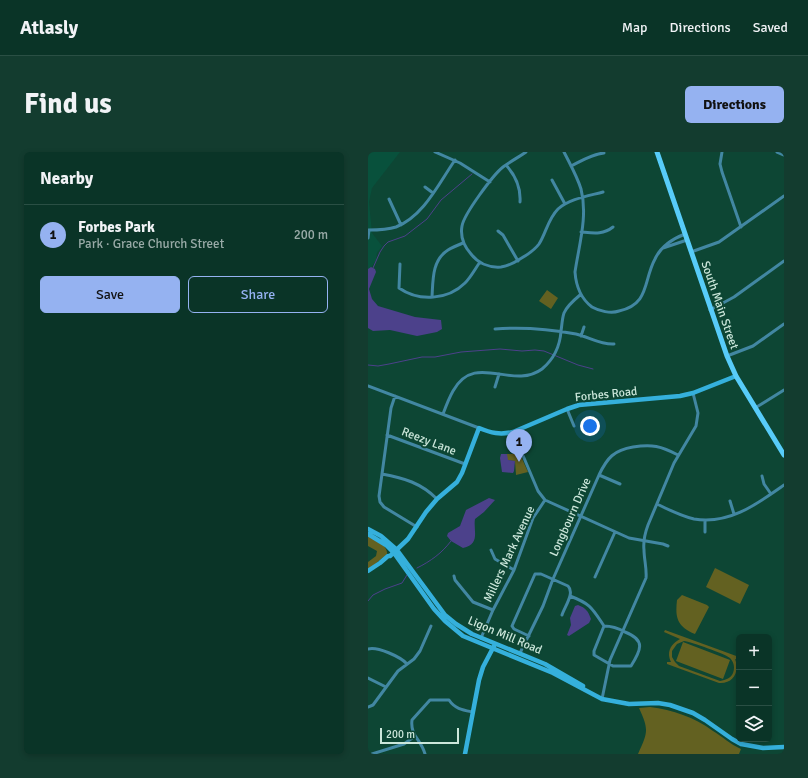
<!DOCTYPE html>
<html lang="en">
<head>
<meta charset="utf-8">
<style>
  :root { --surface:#0a3427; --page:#133c2f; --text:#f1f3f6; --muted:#99aaa7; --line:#2a4f44; --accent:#95b2f1 }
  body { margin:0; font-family:Signika,sans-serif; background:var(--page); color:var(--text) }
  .controls { position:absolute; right:12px; bottom:12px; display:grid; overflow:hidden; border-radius:6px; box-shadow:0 2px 6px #0003 }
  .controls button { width:36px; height:36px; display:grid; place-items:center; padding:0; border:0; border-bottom:1px solid var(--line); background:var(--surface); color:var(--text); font:20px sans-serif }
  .scale { position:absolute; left:12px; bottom:10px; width:79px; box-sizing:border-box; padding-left:4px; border:2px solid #cce7db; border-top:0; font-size:11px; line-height:14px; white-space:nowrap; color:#cce7db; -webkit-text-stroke:3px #0d4634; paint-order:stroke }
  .you { position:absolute; left:222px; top:274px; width:14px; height:14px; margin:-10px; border:3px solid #fff; border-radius:50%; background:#1a73e8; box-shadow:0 0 0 6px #1a73e833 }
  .badge { display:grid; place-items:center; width:26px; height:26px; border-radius:50%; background:var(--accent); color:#111; font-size:13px; font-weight:700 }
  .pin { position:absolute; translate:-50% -33px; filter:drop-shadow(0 1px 2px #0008) }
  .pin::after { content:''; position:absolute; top:21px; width:14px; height:12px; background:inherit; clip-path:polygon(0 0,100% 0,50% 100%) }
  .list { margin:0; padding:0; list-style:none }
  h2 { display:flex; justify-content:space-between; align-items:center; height:52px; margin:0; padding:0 16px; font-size:17px }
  h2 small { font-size:13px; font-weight:400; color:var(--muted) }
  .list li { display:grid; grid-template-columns:26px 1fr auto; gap:12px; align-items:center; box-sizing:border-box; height:60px; padding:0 16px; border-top:1px solid var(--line) }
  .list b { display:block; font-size:15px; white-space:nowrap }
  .list p { margin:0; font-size:13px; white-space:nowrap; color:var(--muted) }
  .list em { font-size:13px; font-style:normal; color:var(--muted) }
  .actions { display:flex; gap:8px; padding:12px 16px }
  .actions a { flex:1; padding:9px 0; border:1px solid var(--accent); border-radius:6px; text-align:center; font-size:14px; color:var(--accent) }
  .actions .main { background:var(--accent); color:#111 }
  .icon { flex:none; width:22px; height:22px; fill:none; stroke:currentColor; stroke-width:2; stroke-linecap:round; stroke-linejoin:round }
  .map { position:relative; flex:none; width:416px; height:602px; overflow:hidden; border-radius:6px }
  header { display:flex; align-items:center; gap:24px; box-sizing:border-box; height:56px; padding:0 20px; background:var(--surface); border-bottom:1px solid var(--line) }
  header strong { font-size:19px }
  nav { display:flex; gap:22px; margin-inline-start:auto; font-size:14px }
  .intro { display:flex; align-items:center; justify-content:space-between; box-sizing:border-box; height:96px; padding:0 24px }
  h1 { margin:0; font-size:28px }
  .button { padding:10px 18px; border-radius:6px; background:var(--accent); color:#111; font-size:14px; font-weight:700 }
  main { display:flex; gap:24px; padding:0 24px }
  aside { flex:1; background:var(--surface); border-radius:6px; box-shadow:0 2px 6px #0003 }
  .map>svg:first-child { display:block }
  .built { fill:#08513c }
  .green { fill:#636121; fill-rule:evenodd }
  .water { fill:#4c418b }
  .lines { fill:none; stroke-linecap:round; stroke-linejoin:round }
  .stream { stroke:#4c418b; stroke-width:1 }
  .street { stroke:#4287a2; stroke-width:3 }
  .secondary { stroke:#35b0dc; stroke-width:4.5 }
  .primary { stroke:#58ccf9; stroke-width:5 }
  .labels { text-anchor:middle; stroke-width:4; stroke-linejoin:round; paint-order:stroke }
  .street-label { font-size:12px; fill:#cce7db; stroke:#0d4634 }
</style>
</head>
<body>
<header>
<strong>Atlasly</strong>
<nav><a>Map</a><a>Directions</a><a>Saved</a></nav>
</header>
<div class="intro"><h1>Find us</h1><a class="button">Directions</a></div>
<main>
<aside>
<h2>Nearby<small></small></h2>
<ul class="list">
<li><span class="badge">1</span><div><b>Forbes Park</b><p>Park · Grace Church Street</p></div><em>200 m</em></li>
</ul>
<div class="actions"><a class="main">Save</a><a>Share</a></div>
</aside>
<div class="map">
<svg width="416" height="602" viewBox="0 0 416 602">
  <rect width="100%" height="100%" fill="#0d4634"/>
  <!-- built -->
  <path class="built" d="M 0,0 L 32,0 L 4,36 L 1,50 L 4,81 L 14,94 L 9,101 L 8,108 L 2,117 L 0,117 Z"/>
  <!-- green -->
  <path class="green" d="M 179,138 L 190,146 L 183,157 L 171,149 Z
    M 147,299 L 151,300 L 160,320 L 148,323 L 147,309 L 139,308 L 139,302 L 147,302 Z
    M 0,383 C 7,388 20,393 19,402 L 0,418 L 0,410 L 8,404 L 9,399 L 0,394 Z
    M 347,416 L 381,433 L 372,452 L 338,435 Z
    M 314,443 L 339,453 L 341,455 L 327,482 C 309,474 307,466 309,448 Z
    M 297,478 L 371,505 L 370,508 L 367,507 C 372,520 365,532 351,531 L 299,512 L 299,510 L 303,510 C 298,500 303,492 312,487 L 296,480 ZM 316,489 C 323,490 358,502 362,506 C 366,510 367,516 365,521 C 363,526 358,528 352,529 L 311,514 L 307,510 L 304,505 L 304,499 L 309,492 Z
    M 315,490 L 362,508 L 355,527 L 308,509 Z
    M 282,555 C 305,558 326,565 345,579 C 355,585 362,592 373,597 L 371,602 L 270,602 C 280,580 281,578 271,556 Z"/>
  <!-- water -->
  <path class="water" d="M 3,115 L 7,117 L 8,120 L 1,137 L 4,147 L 10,154 L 47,165 L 73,168 L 74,177 L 69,180 L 49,184 L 22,178 L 5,179 L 0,176 L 0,117 Z
    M 133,302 L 139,302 L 140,308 L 147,309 L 146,319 L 145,321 L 134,320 L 132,306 Z
    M 121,346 L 127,348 L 116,360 L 107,367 C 105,378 113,392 95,396 L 83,389 L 79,384 L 80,381 L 92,374 L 98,358 Z
    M 210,453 C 218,456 220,459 223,467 L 221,471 L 201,484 L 199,483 L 203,473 L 202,466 L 207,454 Z"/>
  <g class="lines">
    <!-- stream -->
    <path class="stream" d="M 5,116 L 12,100 L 16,94 L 20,90 L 37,84 L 46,77 L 59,67 L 73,48 L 104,22
      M 0,213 L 10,214 L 21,212 L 54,205 L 67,205 L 93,200 L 132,197 L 154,199 L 167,198 L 176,199 L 210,213 L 225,217
      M 49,416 C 63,409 74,401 83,389
      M 0,449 L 5,443 L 17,437 L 34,431 L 39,423"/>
    <!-- street -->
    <path class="street" d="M 67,0 L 92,11 L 122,30
      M 158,0 C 151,5 143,9 135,15 C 125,23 96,62 94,74 C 92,85 96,94 103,102 C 110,111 121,116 133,115 C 140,114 146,111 152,107 C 159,103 166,99 171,92 C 178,81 180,67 190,57 C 201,47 220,44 235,40
      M 196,0 C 202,12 209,24 213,37 C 220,64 211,93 207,120 C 208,134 212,146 224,155 C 231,159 243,162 251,159 C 282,152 275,129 287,107 C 293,94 304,87 317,82
      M 354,0 L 352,12 L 354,20 L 373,75
      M 409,0 L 416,3
      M 138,13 C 148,24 153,35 152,50
      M 203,14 C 213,9 224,2 236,1
      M 184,28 L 197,52
      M 57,35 L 65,41
      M 21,47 L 33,73
      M 0,78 C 9,78 19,78 28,75 C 56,64 71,31 87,8
      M 130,79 L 135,83 L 150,109
      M 213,80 C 225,81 235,83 245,75
      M 0,86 L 1,78
      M 295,96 L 319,88
      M 323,100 L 351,90 L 416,44
      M 32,112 L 31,136 C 51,150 80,148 97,131 C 103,125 107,117 112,110
      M 64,145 C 65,128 64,108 80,98 C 85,95 90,93 95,91
      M 342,158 L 366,145 L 416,109
      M 127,177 C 154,175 181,177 208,182 C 221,185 233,193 246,192
      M 213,184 L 216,175
      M 359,204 L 385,194 L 416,172
      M 0,234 L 111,276
      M 127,235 L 131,222
      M 27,244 L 23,256 L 11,344 L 12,350 L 16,355 L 49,375
      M 387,256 L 416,238
      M 199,257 L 206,274
      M 75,262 C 78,254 81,246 85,239 C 107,199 144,239 174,217 C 186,207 192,194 193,179 C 194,173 194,167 196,161 C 199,154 206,148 212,143
      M 145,280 L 170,339 L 177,348 L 261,386 L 295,392 L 300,394
      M 19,283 L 97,312
      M 14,322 C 36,326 53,331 69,347
      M 231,323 L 252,332
      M 394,324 L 396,332 L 403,342
      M 362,349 L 366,362
      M 289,352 C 301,358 313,364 326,367 C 361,373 389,352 416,333
      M 337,380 L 337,368
      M 123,398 L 127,407 L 146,418
      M 86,424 L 87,428 L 105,450 L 125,458
      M 227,425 L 247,380
      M 202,444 C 223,452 224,456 236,474 C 245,474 250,476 257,480 C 278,488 273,498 263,514 L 245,514 L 226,503 L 226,499 L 236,474
      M 161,484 L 146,477 L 144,474 L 167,422 L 173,422 L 200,434 C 207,441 197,454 194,463
      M 113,486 L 125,458 L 146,418 L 165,366 L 177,348
      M 0,497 C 9,494 33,505 39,512
      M 152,501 L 175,454 L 185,427 L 231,323 C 239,306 246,298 265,295 C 284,292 293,294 310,303
      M 0,526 L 18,535
      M 234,547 L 242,508 L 278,426 C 279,417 276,407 276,398 C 275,389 277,381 280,373 L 306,311 L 328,274 L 330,261 L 325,241
      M 0,555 L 5,553 L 30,519 L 46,507 L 52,499 L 63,474
      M 4,602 L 36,592 L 47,584
      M 57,602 C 53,587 42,584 44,568 L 62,548 L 81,548 C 87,557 95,558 105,560"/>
    <!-- secondary -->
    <path class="secondary" d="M 0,377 L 13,384 L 29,398 L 77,463 L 88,472 L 104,482 L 177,512 L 215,534
      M 0,382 L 18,393 L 26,401 L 66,457 L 77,469 L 95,484 L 185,521 L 234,547 L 261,552 L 290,551 L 302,553 L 325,561 L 337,568 L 364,587 L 373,592 L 395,596 L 416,595
      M 0,419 L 12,411 L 20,404 L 22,404 L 40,387 L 58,360 L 69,347 L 89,330 L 94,321 L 111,276 C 123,281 132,283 145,280 L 199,257 L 211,253 L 312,244 L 325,241 L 368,224
      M 97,602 L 111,528 L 115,515 L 126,494"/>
    <!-- primary -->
    <path class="primary" d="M 289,0 L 359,204 L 368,224 L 416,303"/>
  </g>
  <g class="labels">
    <!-- street labels -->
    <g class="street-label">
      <text transform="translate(352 153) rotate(71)" y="4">South Main Street</text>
      <text transform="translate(238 242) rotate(-6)" y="4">Forbes Road</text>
      <text transform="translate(61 289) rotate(21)" y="4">Reezy Lane</text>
      <text transform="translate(202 365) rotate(-66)" y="4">Longbourn Drive</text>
      <text transform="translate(141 402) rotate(-65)" y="4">Millers Mark Avenue</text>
      <text transform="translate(137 483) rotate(23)" y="4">Ligon Mill Road</text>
    </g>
  </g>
</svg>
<div class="controls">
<button>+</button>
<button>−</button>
<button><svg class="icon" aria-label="layers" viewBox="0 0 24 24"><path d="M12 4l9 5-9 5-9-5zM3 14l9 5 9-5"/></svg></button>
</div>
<div class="scale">200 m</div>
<div class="you"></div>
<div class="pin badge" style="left:151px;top:310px">1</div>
</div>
</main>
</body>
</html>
